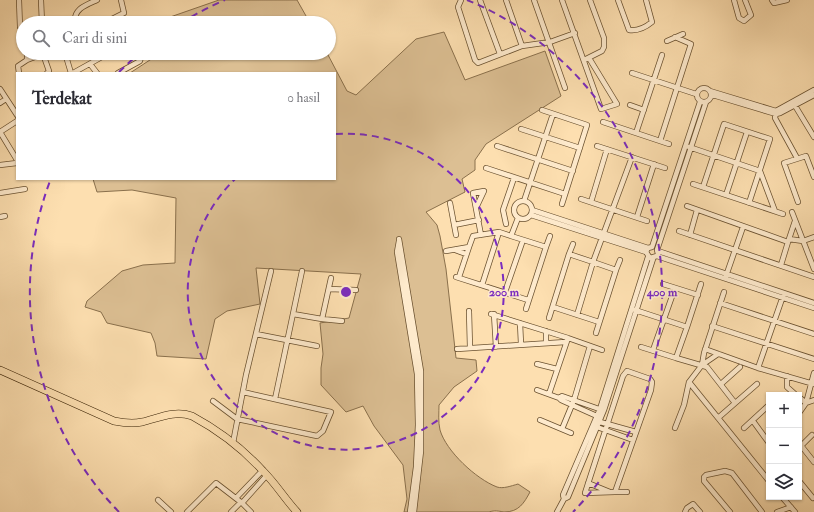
<!DOCTYPE html>
<html lang="id">
<head>
<meta charset="utf-8">
<style>
  :root { --surface:#fff; --page:#f2f2f3; --text:#2b2b33; --muted:#7c7c81; --line:#e1e1e2 }
  body { margin:0; font-family:"IM FELL Double Pica",serif; background:var(--page); color:var(--text) }
  .controls { position:absolute; right:12px; bottom:12px; display:grid; overflow:hidden; border-radius:0px; box-shadow:0 1px 3px #0004 }
  .controls button { width:36px; height:36px; display:grid; place-items:center; padding:0; border:0; border-bottom:1px solid var(--line); background:var(--surface); color:var(--text); font:20px sans-serif }
  .list { margin:0; padding:0; list-style:none }
  h2 { display:flex; justify-content:space-between; align-items:center; height:52px; margin:0; padding:0 16px; font-size:17px }
  h2 small { font-size:13px; font-weight:400; color:var(--muted) }
  .icon { flex:none; width:22px; height:22px; fill:none; stroke:currentColor; stroke-width:2; stroke-linecap:round; stroke-linejoin:round }
  .map { position:relative; flex:none; width:814px; height:512px; overflow:hidden }
  .search { position:absolute; background:var(--surface); box-shadow:0 1px 3px #0004; left:16px; top:16px; width:320px; height:44px; display:flex; align-items:center; gap:10px; box-sizing:border-box; padding:0 14px; border-radius:22px; color:var(--muted); font-size:15px }
  .panel { position:absolute; background:var(--surface); box-shadow:0 1px 3px #0004; left:16px; top:72px; width:320px; height:108px; border-radius:0px }
  .map>svg:first-child { display:block }
  .green { fill:#dcbf93; stroke:#8a704c }
  .lines { fill:none; stroke-linecap:round; stroke-linejoin:round }
  .minor-casing { stroke:#6a5130; stroke-width:6 }
  .primary-casing { stroke:#392205; stroke-width:8 }
  .minor { stroke:#feeacc; stroke-width:4.5 }
  .primary { stroke:#fddfb0; stroke-width:7 }
  .ring { fill:none; stroke:#7b2cbf; stroke-width:2; stroke-dasharray:7 5 }
  .centre { fill:#7b2cbf; stroke:#feeacc; stroke-width:2 }
  .ring-label { font-size:12px; text-anchor:middle; font-weight:bold; fill:#7b2cbf; stroke:#feeacc; stroke-width:3; stroke-linejoin:round; paint-order:stroke }
</style>
</head>
<body>
<div class="map">
<svg width="814" height="512" viewBox="0 0 814 512">
  <rect width="100%" height="100%" fill="#fddfb0"/>
  <filter id="stains"><feTurbulence type="fractalNoise" baseFrequency=".005" numOctaves="4"/><feColorMatrix values="0 0 0 0 .2 0 0 0 0 .09 0 0 0 0 .02 0 0 0 .5 -.17"/></filter>
  <radialGradient id="worn" r=".72"><stop offset=".6" stop-color="#630" stop-opacity="0"/><stop offset="1" stop-color="#630" stop-opacity=".3"/></radialGradient>
  <!-- green -->
  <path class="green" d="M 219,0 L 297,0 L 310,23 L 153,23 Z
    M 444,32 L 465,80 L 545,51 L 561,96 L 486,144 L 475,160 L 475,170 L 462,179 L 465,192 L 426,212 L 437,225 L 440,236 L 446,269 L 456,358 L 476,360 L 477,371 L 454,387 L 439,405 C 439,412 438,422 440,430 C 446,451 476,479 497,487 C 503,489 511,486 518,484 L 530,492 C 524,503 519,512 504,512 C 498,511 495,510 489,512 L 404,512 L 407,499 L 403,465 L 374,426 L 363,406 L 346,412 L 321,385 L 321,368 L 323,354 L 320,323 L 349,318 L 361,274 L 256,268 L 260,304 L 227,311 L 215,319 L 206,359 L 157,356 L 155,343 L 151,333 L 107,323 L 101,312 L 85,307 L 87,301 L 122,271 L 143,265 L 175,263 L 176,198 L 132,190 L 97,192 L 93,179 L 335,179 L 335,73 L 130,73 L 156,56 L 155,53 L 327,53 L 347,91 L 356,95 L 416,39 Z"/>
  <g class="lines">
    <defs>
      <path id="minor" d="M 19,0 L 20,27
        M 41,0 L 42,23
        M 461,0 L 458,7 L 475,60 L 478,63 L 522,46 L 550,42 L 575,33
        M 480,0 L 500,54
        M 506,0 L 522,46
        M 534,0 L 565,88
        M 562,0 L 601,109 L 617,104 L 589,58
        M 618,0 L 629,30 C 637,31 646,27 652,22 L 646,0
        M 734,0 L 739,18 L 744,21 L 751,15 L 745,0
        M 772,0 L 774,3 L 787,0
        M 75,23 C 73,9 86,5 97,0
        M 104,23 L 124,13 L 121,0
        M 667,41 L 683,34
        M 27,53 L 27,60
        M 45,53 L 43,54 L 49,71 L 47,73
        M 65,53 L 71,73
        M 586,59 L 602,51 L 604,47 L 604,38 L 590,0
        M 90,64 L 97,73
        M 19,73 L 18,66 L 27,60 L 43,54
        M 73,73 L 109,53
        M 118,73 L 140,61 L 142,53
        M 632,73 L 696,94
        M697 95a7 7 0 1 1 14 0a7 7 0 1 1-14 0Z
        M 0,89 L 17,115
        M 710,91 L 776,111 L 814,90
        M 711,96 L 716,96 L 776,114 L 780,113 L 814,95
        M 0,103 L 6,99
        M 794,104 L 814,137
        M 630,105 L 644,110
        M 542,110 L 587,125 L 562,204
        M 776,112 L 775,118 L 797,158
        M 603,122 L 669,144
        M 521,129 L 580,148
        M 0,132 L 17,160
        M 0,132 L 17,121
        M 636,133 L 662,55
        M 660,141 L 691,44 L 675,37
        M 497,146 L 573,171
        M 597,146 L 665,168
        M 689,147 L 760,171 L 775,211
        M 0,165 L 17,163
        M 486,168 L 565,194
        M 693,184 L 783,214
        M 703,187 L 724,124 L 770,139 L 749,203
        M 0,193 L 25,189
        M 726,195 L 747,132
        M 581,199 L 647,221
        M 524,201 L 553,114
        M514 210a9 9 0 1 1 18 0a9 9 0 1 1-18 0Z
        M 591,202 L 607,149
        M 798,202 L 784,163 L 806,156 L 814,177
        M 450,203 L 456,235
        M 687,206 L 788,242 L 795,221
        M 476,208 L 484,191 L 473,193 L 481,235
        M 532,210 L 648,248
        M 792,212 L 814,269
        M 531,215 L 646,252 L 650,258 L 657,256 L 814,308
        M 0,217 L 5,216
        M 637,217 L 654,164
        M 518,218 L 511,236 L 546,247 L 550,236
        M 506,224 L 503,210 L 514,178
        M 454,225 L 479,220
        M 679,231 L 814,277
        M 690,235 L 697,210
        M 399,239 L 421,371 L 421,451 L 414,512
        M 789,239 L 803,241 L 814,237
        M 399,241 L 397,252 L 417,374 L 418,425 L 416,467 L 410,512
        M 573,244 L 569,254 L 593,262 L 577,315
        M 455,250 L 466,254
        M 446,251 L 469,247 L 473,236 L 499,232 L 511,236
        M 658,251 L 814,303
        M 646,252 L 648,248 L 652,247 L 700,102
        M 658,254 L 657,250 L 706,102
        M 620,260 L 616,270 L 593,262 L 632,157
        M 781,265 L 788,242
        M 726,276 L 743,227
        M 456,277 L 528,300
        M 459,277 L 469,247
        M 663,284 L 698,295
        M 482,285 L 499,232
        M 329,289 L 356,290
        M 505,292 L 523,240
        M 720,303 L 814,334
        M 553,307 L 599,322
        M 526,309 L 546,247
        M 635,310 L 687,327 L 676,358 L 707,367 L 735,403
        M 469,311 L 470,348
        M 293,314 L 322,319 L 331,278
        M 491,314 L 568,338
        M 494,314 L 496,347
        M 549,318 L 569,254
        M 322,319 L 342,321
        M 520,323 L 521,344
        M 712,326 L 814,359
        M 687,327 L 701,284
        M 596,333 L 616,270
        M 256,334 L 317,346
        M 546,343 L 546,331
        M 641,347 L 676,358
        M 457,349 L 566,342
        M 705,349 L 758,368 L 783,296
        M 653,350 L 675,288
        M 537,364 L 557,369
        M 702,365 L 718,354
        M 758,368 L 814,384
        M 787,376 L 787,387 L 796,395
        M 689,382 L 769,481
        M 721,384 L 740,367
        M 537,390 L 559,398 L 561,400 L 599,417
        M 549,394 L 568,338 L 602,350
        M 799,397 L 806,403 L 814,400
        M 559,398 L 562,396 L 602,410
        M 275,399 L 302,271
        M 213,401 L 237,419 L 317,436 L 323,431 L 331,412 L 243,392
        M 799,413 L 806,403 L 814,373
        M 718,418 L 757,384
        M 540,420 L 571,433
        M 753,421 L 769,443
        M 600,422 L 636,432
        M 597,427 L 633,440
        M 675,428 L 684,405 L 689,382 L 702,365 L 704,353 L 724,292
        M 744,428 L 769,405
        M 562,429 L 574,400 L 590,346
        M 233,443 L 246,375 L 271,271
        M 799,443 L 814,462
        M 801,446 L 812,435
        M 799,481 L 813,498
        M 588,483 L 610,492
        M 615,492 L 585,493 L 623,376 L 627,371 L 650,379 L 652,382 L 651,390 L 615,492 L 627,492
        M 782,497 L 795,512
        M 236,498 L 263,470
        M 564,499 L 568,497 L 604,410 L 653,259
        M 158,500 L 171,512
        M 242,503 L 267,475
        M 187,512 L 216,483 L 242,503 L 251,512
        M 231,512 L 241,502
        M 557,512 L 564,499 L 563,495 L 600,409 L 648,257
        M 685,512 L 687,508 L 693,504 L 700,512
        M 730,512 L 704,481 L 704,477 L 706,475 L 725,471 L 732,473 L 762,512
        M 777,512 L 791,507"/>
      <path id="primary" d="M 0,370 L 114,421 C 124,423 133,424 142,422 C 159,418 174,410 192,416 C 218,430 243,449 263,471 C 276,484 285,499 297,512"/>
    </defs>
    <!-- minor casing -->
    <use href="#minor" class="minor-casing"/>
    <!-- primary casing -->
    <use href="#primary" class="primary-casing"/>
    <!-- minor -->
    <use href="#minor" class="minor"/>
    <!-- primary -->
    <use href="#primary" class="primary"/>
  </g>
  <!-- distance rings -->
  <g class="ring">
    <path d="M336 134A158 158 0 1 1 235 179"/>
    <path d="M119 512A316 316 0 0 1 50 181M119 72A316 316 0 0 1 139 54M181 23A316 316 0 0 1 225 0M467 0A316 316 0 0 1 573 512"/>
  </g>
  <circle cx="346" cy="292" r="6" class="centre"/>
  <g class="ring-label">
    <text x="504" y="296">200 m</text>
    <text x="662" y="296">400 m</text>
  </g>
  <rect width="100%" height="100%" filter="url(#stains)"/>
  <rect width="100%" height="100%" fill="url(#worn)"/>
</svg>
<div class="controls">
<button>+</button>
<button>−</button>
<button><svg class="icon" aria-label="layers" viewBox="0 0 24 24"><path d="M12 4l9 5-9 5-9-5zM3 14l9 5 9-5"/></svg></button>
</div>
<div class="search"><svg class="icon" aria-label="search" viewBox="0 0 24 24"><circle cx="10" cy="10" r="6"/><path d="M15 15l6 6"/></svg>Cari di sini</div>
<section class="panel">
<h2>Terdekat<small>0 hasil</small></h2>
<ul class="list">
</ul>
</section>
</div>
</body>
</html>
